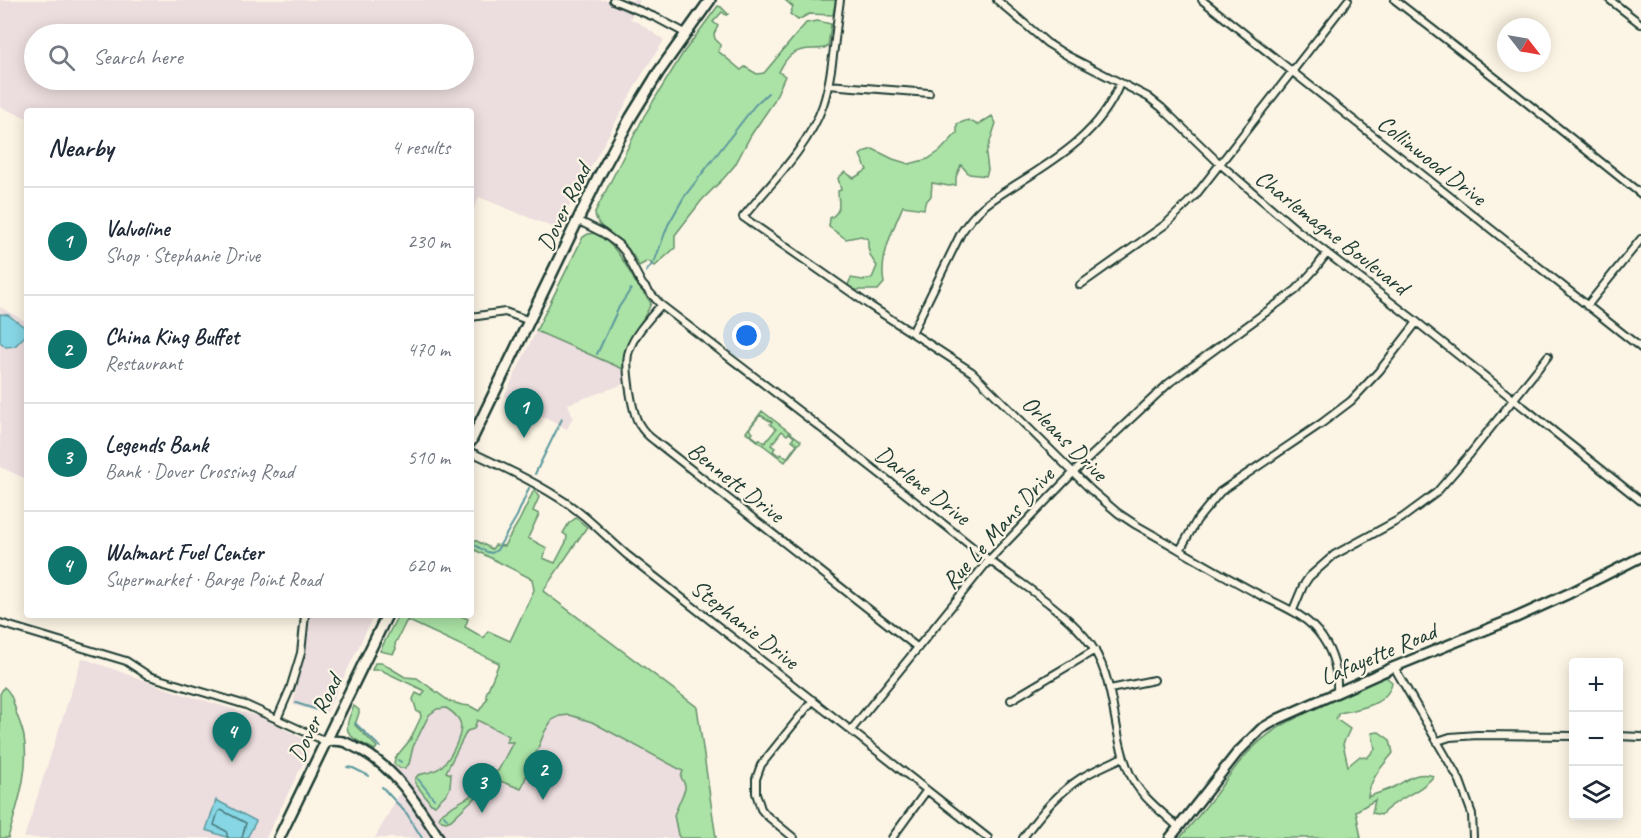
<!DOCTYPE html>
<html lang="en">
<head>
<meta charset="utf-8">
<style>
  :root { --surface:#fff; --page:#f2f2f3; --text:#1f2937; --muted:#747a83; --line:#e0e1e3; --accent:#0f766e }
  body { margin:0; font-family:Caveat,sans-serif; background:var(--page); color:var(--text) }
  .controls { position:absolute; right:18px; bottom:18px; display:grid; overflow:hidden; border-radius:6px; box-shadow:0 3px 15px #0003 }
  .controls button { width:54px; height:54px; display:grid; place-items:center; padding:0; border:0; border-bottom:2px solid var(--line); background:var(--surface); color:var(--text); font:30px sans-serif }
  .compass { position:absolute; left:1497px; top:18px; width:54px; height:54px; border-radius:50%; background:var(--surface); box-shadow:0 3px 15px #0003; rotate:121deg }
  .you { position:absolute; left:747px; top:336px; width:21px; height:21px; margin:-15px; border:4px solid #fff; border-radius:50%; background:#1a73e8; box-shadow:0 0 0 9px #1a73e833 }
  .badge { display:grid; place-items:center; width:39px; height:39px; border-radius:50%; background:var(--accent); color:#fff; font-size:20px; font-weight:700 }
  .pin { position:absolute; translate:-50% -50px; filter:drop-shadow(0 2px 3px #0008) }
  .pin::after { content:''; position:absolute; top:32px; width:21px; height:18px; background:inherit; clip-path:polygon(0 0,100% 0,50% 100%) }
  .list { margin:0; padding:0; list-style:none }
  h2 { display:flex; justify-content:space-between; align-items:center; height:78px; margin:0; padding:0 24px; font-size:26px }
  h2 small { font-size:20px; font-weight:400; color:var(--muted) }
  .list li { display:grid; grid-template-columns:39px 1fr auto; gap:18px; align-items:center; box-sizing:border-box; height:108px; padding:0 24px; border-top:2px solid var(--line) }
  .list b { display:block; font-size:22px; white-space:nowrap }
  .list p { margin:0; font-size:20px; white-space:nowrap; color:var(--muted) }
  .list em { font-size:20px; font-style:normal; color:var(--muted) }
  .icon { flex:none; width:33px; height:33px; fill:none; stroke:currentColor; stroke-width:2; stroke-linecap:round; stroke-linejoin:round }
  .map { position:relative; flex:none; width:1641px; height:838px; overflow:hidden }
  .search { position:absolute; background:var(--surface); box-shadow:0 3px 15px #0003; left:24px; top:24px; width:450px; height:66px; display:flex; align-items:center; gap:15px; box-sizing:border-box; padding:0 21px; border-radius:33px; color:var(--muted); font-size:22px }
  .panel { position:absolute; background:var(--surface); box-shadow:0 3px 15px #0003; left:24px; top:108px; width:450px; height:510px; border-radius:6px }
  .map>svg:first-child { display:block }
  .built { fill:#ecddde; fill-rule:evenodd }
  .green { fill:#abe2a5; stroke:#65906c; stroke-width:1.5; fill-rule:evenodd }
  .water { fill:#87d6e5; stroke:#5d999e; stroke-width:1.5 }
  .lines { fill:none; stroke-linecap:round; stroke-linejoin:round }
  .shore { stroke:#497a7b; stroke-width:1.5 }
  .stream { stroke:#5d999e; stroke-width:2 }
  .street-casing { stroke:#1f3d34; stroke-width:10 }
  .secondary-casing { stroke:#1f3d34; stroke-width:13 }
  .primary-casing { stroke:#1f3d34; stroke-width:14 }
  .street { stroke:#fcf5e5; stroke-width:6 }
  .secondary { stroke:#fcf5e5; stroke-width:8 }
  .primary { stroke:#fcf5e5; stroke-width:9 }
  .labels { text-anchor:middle; stroke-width:4.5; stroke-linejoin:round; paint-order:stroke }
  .street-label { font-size:24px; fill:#1f3d34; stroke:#fcf5e5 }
</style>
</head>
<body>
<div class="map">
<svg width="1641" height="838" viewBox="0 0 1641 838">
  <rect width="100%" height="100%" fill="#fcf5e5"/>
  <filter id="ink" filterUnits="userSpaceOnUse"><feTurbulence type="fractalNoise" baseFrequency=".0167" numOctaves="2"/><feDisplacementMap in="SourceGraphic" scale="12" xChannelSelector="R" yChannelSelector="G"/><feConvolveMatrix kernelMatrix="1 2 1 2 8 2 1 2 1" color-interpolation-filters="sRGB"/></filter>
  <g filter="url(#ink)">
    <!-- built -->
    <path class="built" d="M 0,0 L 640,0 L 630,19 L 639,23 L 664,40 L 638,81 L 557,229 L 479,197 L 471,215 L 471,111 L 27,111 L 27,118 L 0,107 ZM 34,34 L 464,34 L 464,80 L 34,80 Z
      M 0,307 L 27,322 L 27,479 L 0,467 Z
      M 536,331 L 623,369 L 624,384 L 568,404 L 573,417 L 567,429 L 504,397 Z
      M 310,615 L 374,615 L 326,714 L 293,705 Z
      M 82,658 L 179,693 L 260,717 L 302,738 L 308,745 L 308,753 L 266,838 L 24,838 Z
      M 435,697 L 477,719 L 697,707 L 716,838 L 375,838 L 405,784 L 392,770 L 411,745 Z"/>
    <!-- green -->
    <path class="green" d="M 785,0 L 836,0 L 833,15 L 809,14 L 798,20 L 790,14 L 793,7 Z
      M 718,6 L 721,7 L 728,14 L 726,15 L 722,12 L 713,22 L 718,26 L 714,34 L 715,39 L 721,45 L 718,51 L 741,70 L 745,67 L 757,74 L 764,73 L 806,23 L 818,21 L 831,24 L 828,47 C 823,49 819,49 814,49 C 794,49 787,55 779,72 L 785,76 L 773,103 L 751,135 L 735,165 L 724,178 L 702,200 L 675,235 L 675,248 L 655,266 L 648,261 L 639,266 C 635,258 629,249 623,243 C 613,234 595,227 595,212 L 644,116 L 683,53 Z
      M 992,116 L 996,123 L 986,154 L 988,170 L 986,176 L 969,174 L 961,165 L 956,177 L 956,185 L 949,186 L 932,183 L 931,196 L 925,203 L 924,209 L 903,206 C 893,229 879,258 884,283 L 878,290 L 853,290 L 847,287 L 851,278 L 863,280 L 872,278 L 877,266 C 870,257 867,250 868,239 L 861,236 L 846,239 L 829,227 L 830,218 C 843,211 838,203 838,191 L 841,190 L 838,178 L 845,172 L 854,178 L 867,170 L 860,155 L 866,151 L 873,149 L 893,159 L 909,164 L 928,159 L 940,151 L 957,133 L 957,124 L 968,120 L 978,125 Z
      M 595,233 C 615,244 624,261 634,280 C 639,288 646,295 651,303 C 642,328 622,338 623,369 L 536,331 L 583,237 L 588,234 Z
      M 762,411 L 801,441 L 785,462 L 746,432 ZM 760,415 L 772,422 L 770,424 L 776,429 L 765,443 L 760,439 L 758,440 L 751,435 L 753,433 L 749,429 ZM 782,431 L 787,435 L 789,433 L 794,437 L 792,440 L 797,444 L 787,458 L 781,454 L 780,456 L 773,451 L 775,448 L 771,445 Z
      M 534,490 L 539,497 L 533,511 L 539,514 L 528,538 L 547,548 L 543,558 L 555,563 L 566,542 L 567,536 L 563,533 L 569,523 L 576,518 L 587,527 L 543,591 L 697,707 L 716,838 L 680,838 L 678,835 L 674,815 L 685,789 L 685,785 L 681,777 L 683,771 L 592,722 L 570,715 L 560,716 L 552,720 L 545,731 L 521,789 L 498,780 L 469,803 L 451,820 L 446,822 L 442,821 L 439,818 L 441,814 C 460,799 480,797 490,773 L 498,771 L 513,742 L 506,742 L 509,736 L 477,720 L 474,729 L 467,731 L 446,772 L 451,774 C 450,795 449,790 435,805 L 431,804 L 415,783 L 415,779 L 418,775 C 426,773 435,772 441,767 C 450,759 464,734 460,722 C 458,717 451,711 446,708 L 437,709 L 429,715 L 413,747 L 409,764 L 405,768 L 400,768 L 394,764 L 395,758 L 410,740 L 421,717 L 420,712 L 417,712 L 413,699 L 416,693 L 422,696 L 425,691 L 381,670 L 372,670 L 375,663 L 382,663 L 405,677 L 417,678 L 449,701 L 462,705 L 470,706 L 479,711 L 487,699 L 486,694 L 499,663 L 407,620 L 395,644 L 396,649 L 393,654 L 380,651 L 398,615 L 459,615 L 468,619 L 465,627 L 484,638 L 488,631 L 510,641 L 534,590 L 532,579 L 471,548 L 471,538 L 492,549 L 495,545 L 504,546 L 519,521 Z
      M 1386,677 L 1392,682 C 1388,706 1358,709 1339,713 L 1336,719 L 1350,729 L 1343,744 L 1348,766 L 1360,756 L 1367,758 L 1375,749 L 1372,733 L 1379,732 L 1390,740 L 1393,753 C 1382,767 1370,778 1368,797 C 1376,793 1384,792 1392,788 C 1408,780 1414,771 1434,776 C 1419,794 1395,798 1381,815 L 1372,813 L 1375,800 L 1356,811 L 1361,838 L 1180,838 C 1192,824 1204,809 1215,795 C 1234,769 1249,746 1278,728 C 1295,717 1313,710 1331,701 C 1348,692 1366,681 1386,677 Z
      M 4,687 C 12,693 14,705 17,715 C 20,723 23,730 24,737 C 30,771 17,806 8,838 L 0,838 L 0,694 Z
      M 354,706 L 359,710 L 359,713 L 355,725 L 377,747 L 375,750 C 350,736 339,736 354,706 Z"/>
    <!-- water -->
    <path class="water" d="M 0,314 L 8,315 L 27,329 L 26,335 L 15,346 L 6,347 L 0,342 Z
      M 216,800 L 256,821 L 247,838 L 229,838 L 206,830 Z"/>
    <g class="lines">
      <!-- shore -->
      <path class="shore" d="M 228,838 L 226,831 L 214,825 L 218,812 L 221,810 L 246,823 L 242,838"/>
      <!-- stream -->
      <path class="stream" d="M 646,272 L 655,260 L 668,225 L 684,197 L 755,105 L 768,93
        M 597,354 L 619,307 L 631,289
        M 535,474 L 562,419
        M 471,543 L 487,552 L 492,553 L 497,550 L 517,516 L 529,488
        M 296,703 L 321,711
        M 355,723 L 380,747
        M 398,760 L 401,762
        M 347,767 L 353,768 L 369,776
        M 418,779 L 434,799
        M 382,787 L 407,814 L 422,838
        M 444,815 L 447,819"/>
      <defs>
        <path id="street" d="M 613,0 L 657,18 L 685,33
          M 840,0 C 835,32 833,75 823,105 C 808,148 771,183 743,217 L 869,305 L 972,372 L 1091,490 L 1118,513 L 1136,525 C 1177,548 1218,573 1260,595 C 1282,606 1302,613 1318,632 C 1332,649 1338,670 1337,692
          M 997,0 L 1047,43 L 1068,56 L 1148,97 L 1162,108 L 1220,164 L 1298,231 L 1413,319 L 1641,501
          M 1202,0 L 1641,348
          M 1395,0 L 1502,83 L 1641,194
          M 1610,0 L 1641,24
          M 828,85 L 929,93
          M 577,220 L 603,233 L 619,245 L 625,252 L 642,284 L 661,305 C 766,386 872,466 976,550 C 1011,578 1056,603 1085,637 C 1118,675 1110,730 1130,774 C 1140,796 1161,811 1178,827
          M 1080,285 L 1166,224 L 1195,196 L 1348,0
          M 661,305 C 649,319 635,333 629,351 C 624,364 632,412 639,424 C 643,431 648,436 655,441 L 918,648
          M 1587,306 L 1641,239
          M 471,317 L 505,312 L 530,321
          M 912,333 L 961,233 C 977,209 988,202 1012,187 C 1055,160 1101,133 1120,83
          M 471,452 C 501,466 531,480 559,498 C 584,513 605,536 627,555 L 988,838
          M 1180,550 L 1197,520 L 1220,492 L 1322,423 L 1351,401 L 1380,370 L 1417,322
          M 1293,610 L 1303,586 L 1309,577 L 1334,555 L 1402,518 L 1436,493 L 1470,454 L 1548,356
          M 0,623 L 126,661 L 149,676 L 246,705 L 325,741
          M 1394,667 L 1460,781 L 1472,814 L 1473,838
          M 1110,689 L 1154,680
          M 1011,700 L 1095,650
          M 277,719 L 290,689 L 301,653 L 305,615
          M 851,730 L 989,560 L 1074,472 L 1169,383 L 1296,290 L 1315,269 L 1327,253
          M 1618,736 L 1641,737
          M 1438,741 L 1450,737 L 1477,735 L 1574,736
          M 794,838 L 766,815 L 761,809 L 756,793 L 756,779 L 761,765 L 813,700
          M 892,838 L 927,790
          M 1023,838 C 1039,815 1058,793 1081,778 C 1094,770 1109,764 1123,757"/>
        <path id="secondary" d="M 325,741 C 331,741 338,740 344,742 C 349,743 355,748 361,750 C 397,770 417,804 439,838
          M 1170,838 L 1237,753 L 1261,729 L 1278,719 L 1394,667 L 1515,618 L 1570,593 L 1641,557"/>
        <path id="primary" d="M 471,441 L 599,176 L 631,117 L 658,73 L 710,0
          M 279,838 L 387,615"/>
      </defs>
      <!-- street casing -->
      <use href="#street" class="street-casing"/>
      <!-- secondary casing -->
      <use href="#secondary" class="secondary-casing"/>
      <!-- primary casing -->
      <use href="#primary" class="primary-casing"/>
      <!-- street -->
      <use href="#street" class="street"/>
      <!-- secondary -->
      <use href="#secondary" class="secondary"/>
      <!-- primary -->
      <use href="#primary" class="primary"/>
    </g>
  </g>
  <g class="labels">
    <!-- street labels -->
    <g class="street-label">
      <text transform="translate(1432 160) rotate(38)" y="8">Collinwood Drive</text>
      <text transform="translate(564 207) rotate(-64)" y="8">Dover Road</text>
      <text transform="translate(1332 232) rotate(38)" y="8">Charlemagne Boulevard</text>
      <text transform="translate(1065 438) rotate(45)" y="8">Orleans Drive</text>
      <text transform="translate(736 482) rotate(38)" y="8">Bennett Drive</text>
      <text transform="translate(923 485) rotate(38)" y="8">Darlene Drive</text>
      <text transform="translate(998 528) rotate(-48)" y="8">Rue Le Mans Drive</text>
      <text transform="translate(745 624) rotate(38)" y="8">Stephanie Drive</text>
      <text transform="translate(1378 654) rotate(-23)" y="8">Lafayette Road</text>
      <text transform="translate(315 718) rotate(-64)" y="8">Dover Road</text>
    </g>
  </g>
</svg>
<div class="controls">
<button>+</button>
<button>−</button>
<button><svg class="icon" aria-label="layers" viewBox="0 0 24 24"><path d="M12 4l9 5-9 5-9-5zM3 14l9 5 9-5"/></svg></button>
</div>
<svg class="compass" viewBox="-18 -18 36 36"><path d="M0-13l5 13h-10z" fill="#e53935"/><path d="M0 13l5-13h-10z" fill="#747a83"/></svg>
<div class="you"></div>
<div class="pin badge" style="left:524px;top:438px">1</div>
<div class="pin badge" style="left:543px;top:800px">2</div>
<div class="pin badge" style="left:482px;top:813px">3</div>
<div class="pin badge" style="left:232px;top:762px">4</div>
<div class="search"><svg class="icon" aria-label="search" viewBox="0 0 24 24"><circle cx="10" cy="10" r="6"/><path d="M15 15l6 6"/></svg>Search here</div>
<section class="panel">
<h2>Nearby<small>4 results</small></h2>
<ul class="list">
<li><span class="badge">1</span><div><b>Valvoline</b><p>Shop · Stephanie Drive</p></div><em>230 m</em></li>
<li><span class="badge">2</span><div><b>China King Buffet</b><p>Restaurant</p></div><em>470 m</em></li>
<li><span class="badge">3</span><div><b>Legends Bank</b><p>Bank · Dover Crossing Road</p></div><em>510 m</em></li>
<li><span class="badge">4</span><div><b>Walmart Fuel Center</b><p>Supermarket · Barge Point Road</p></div><em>620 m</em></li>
</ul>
</section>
</div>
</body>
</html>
